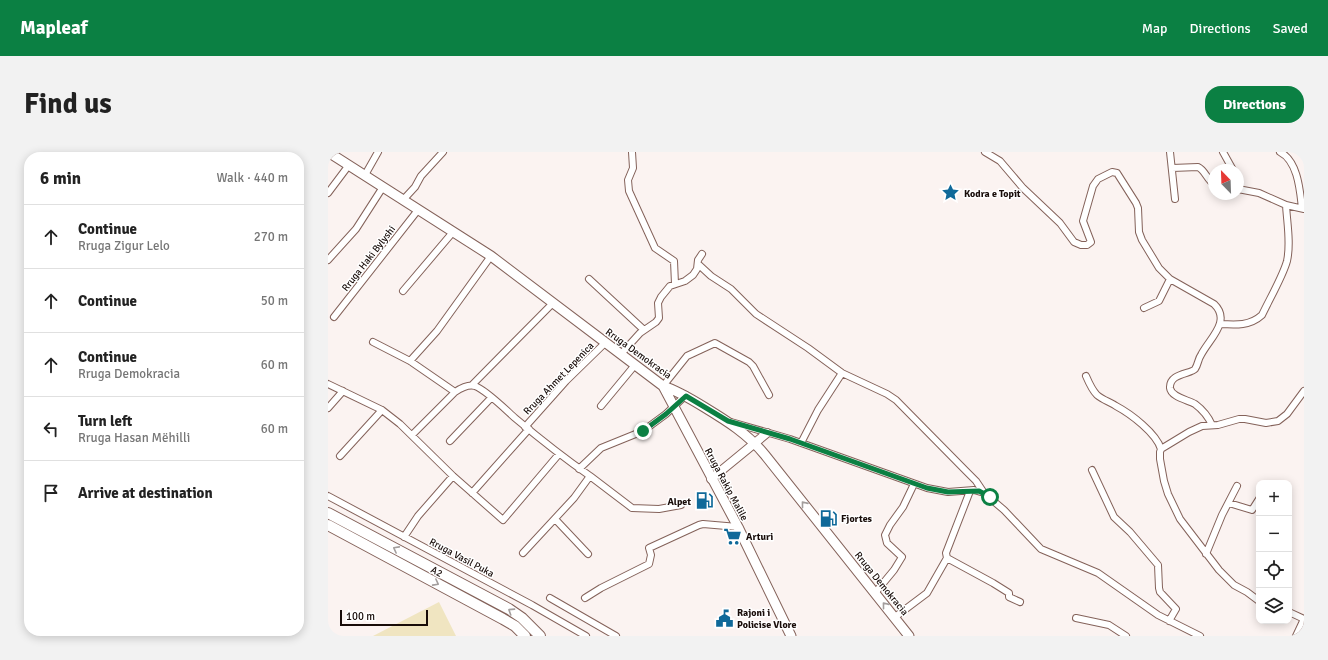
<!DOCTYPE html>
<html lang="en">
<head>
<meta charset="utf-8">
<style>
  :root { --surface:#fff; --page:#f2f2f2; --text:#222; --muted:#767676; --line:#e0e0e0; --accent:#0b8043 }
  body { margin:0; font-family:Signika,sans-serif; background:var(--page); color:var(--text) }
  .controls { position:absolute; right:12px; bottom:12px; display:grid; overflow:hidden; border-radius:8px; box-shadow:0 2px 10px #0003 }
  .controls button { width:36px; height:36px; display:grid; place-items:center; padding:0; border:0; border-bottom:1px solid var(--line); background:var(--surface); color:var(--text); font:20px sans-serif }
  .compass { position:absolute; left:880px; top:12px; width:36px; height:36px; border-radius:50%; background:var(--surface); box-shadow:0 2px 10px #0003; rotate:337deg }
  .scale { position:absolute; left:12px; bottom:10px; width:88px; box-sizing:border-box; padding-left:4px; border:2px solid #180c09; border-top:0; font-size:11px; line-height:14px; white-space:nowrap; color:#180c09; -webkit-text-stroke:3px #fff; paint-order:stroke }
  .stop { position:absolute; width:12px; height:12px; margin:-9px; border:3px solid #0b8043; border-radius:50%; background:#fff }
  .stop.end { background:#0b8043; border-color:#fff; box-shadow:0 1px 4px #0008 }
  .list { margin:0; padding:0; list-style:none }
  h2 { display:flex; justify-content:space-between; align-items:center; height:52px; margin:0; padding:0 16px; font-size:17px }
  h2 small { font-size:13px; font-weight:400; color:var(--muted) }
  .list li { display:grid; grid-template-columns:26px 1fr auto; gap:12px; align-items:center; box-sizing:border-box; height:64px; padding:0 16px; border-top:1px solid var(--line) }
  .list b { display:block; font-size:15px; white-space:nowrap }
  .list p { margin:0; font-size:13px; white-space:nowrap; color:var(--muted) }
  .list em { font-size:13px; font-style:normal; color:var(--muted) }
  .icon { flex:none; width:22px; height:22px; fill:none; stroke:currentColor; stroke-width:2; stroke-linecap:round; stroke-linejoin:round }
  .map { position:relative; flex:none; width:976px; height:484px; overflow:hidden; border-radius:16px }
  header { display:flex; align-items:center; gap:24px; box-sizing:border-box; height:56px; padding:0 20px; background:var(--accent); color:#fff }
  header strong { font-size:19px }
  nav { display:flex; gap:22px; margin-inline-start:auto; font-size:14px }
  .intro { display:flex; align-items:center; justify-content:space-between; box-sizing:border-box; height:96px; padding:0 24px }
  h1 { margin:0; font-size:28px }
  .button { padding:10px 18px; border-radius:16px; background:var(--accent); color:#fff; font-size:14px; font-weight:700 }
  main { display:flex; gap:24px; padding:0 24px }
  aside { flex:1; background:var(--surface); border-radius:16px; box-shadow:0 2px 10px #0003 }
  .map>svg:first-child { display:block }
  .green { fill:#f0e5c1 }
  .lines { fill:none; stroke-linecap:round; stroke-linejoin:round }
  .minor-casing { stroke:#84625a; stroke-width:8 }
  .tertiary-casing { stroke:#84625a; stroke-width:10 }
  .secondary-casing { stroke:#84625a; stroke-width:11 }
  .primary-casing { stroke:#84625a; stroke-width:12 }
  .minor { stroke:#fff; stroke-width:6 }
  .tertiary { stroke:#fff; stroke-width:8 }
  .secondary { stroke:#fff; stroke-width:9 }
  .primary { stroke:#fff; stroke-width:10 }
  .oneway { stroke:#a39e9d }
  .route { stroke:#0b8043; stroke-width:5 }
  .labels { text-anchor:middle; stroke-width:3; stroke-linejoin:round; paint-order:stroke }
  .poi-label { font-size:10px; font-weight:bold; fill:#180c09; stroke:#fff; text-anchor:start }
  .street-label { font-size:10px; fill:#180c09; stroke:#fff }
</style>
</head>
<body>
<header>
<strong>Mapleaf</strong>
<nav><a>Map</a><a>Directions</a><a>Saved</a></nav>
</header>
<div class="intro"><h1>Find us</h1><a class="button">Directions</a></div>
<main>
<aside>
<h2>6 min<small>Walk · 440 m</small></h2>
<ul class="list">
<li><svg class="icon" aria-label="ahead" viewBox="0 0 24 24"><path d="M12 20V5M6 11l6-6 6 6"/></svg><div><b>Continue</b><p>Rruga Zigur Lelo</p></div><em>270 m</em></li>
<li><svg class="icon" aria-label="ahead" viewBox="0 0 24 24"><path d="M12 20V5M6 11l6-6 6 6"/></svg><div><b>Continue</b></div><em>50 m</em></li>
<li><svg class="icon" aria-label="ahead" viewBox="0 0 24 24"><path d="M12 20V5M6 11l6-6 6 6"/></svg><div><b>Continue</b><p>Rruga Demokracia</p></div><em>60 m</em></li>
<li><svg class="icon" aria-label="left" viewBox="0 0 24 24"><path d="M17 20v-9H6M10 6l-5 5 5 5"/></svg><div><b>Turn left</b><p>Rruga Hasan Mëhilli</p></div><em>60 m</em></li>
<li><svg class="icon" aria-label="arrive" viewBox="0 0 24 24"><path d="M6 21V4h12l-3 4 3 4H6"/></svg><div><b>Arrive at destination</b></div></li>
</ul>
</aside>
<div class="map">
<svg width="976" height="484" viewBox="0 0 976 484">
  <rect width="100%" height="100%" fill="#fbf3f1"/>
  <!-- green -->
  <path class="green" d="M 111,450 L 128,484 L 45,484 Z"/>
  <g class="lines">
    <defs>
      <path id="minor" d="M 304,0 L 305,16 L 300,28 L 301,39 L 327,96 L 346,109 L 347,132
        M 657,0 L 672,9 L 695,36 L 732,71 L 746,90 L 753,93 L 759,93 L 763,90 L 755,69 L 765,34 L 770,27 L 784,20 L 789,21 L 808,51 L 810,56 L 811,80 L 814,88 L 831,116 L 842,127 L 886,152 C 904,169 881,187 873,203 C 870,207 870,213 867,217 C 863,222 841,221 842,236 C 843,245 860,248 867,252 C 875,258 880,264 884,273
        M 842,0 L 847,47
        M 895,0 L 905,18
        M 952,0 C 970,9 972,39 974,56
        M 844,16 L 870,15 C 877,18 879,28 886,32
        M 37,23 L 50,0
        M 910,37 L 931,41 L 958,53 L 976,57
        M 0,41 L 21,13
        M 75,48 L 87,35 L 93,24 L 115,0
        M 0,108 L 28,77 L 55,35
        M 370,112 L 383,124 L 403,137 L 428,162 L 480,196 L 514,221 L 559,242 L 568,248 L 638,319 L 648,329 L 656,341 L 676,358 L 713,397 L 770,421 L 830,463 L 872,484
        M 261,127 L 316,178
        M 75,139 L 125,80
        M 816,156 L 831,149 L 842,127
        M 6,165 L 90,58
        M 892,172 C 908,173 922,174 934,163 C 941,148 955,124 959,109 C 963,91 959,71 958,53
        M 45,190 L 82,209 L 127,240
        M 293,202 L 312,181 L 328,170 L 331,166 L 330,151 L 333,145 L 342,134 L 357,129 L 365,123 L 369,117 L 370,108 L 374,102
        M 82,209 L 109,179 L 163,104
        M 758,224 C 761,231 764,238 769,243 C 775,248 782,250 788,254 C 803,262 828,281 833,297
        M 0,232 L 54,258 L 72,272 L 125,324 L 175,368 L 231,302
        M 144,233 L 225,151
        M 335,234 L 359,204 L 387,191 L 421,210 L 425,214 L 441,243
        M 273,254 L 307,213
        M 0,256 L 15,239
        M 403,270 L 462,287 L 599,336 L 620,340 L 646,338 L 656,341
        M 197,275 L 238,229 L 277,191
        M 84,283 L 127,240 C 133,236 140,232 147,234 C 158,238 178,258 187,266 C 212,287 236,306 262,324 L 246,346 L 195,401
        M 122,289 L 163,246
        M 473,291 L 490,258 L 514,221
        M 12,304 L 54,258
        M 251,317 L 273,296 L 315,279 L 338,262 L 358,243
        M 764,318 L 786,365 L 802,380 L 830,413 L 831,436 L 832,440 L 848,457 L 841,469
        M 262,324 L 304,356 L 331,357 L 353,353
        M 144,341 L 201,277
        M 0,344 L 204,453 L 258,484
        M 901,351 L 924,358 L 931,347
        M 227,367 L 260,402
        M 76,385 L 90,364 L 125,324
        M 878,402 L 894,363 L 909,334
        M 619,406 L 665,431 L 681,441 L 681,445 L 692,450
        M 547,441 L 566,418 L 574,405 L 559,391 L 557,383 L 562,373 L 575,355 L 586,332
        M 222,446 L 288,484
        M 257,446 L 273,436 L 321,412 L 323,403 L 321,396 L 371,373 L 375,372 L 410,375
        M 931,449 L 919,440 L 906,433 L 891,418 L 852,367 L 840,342 L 836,329 L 832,307 L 832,300 L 833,297 L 861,280 L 874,274 L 890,273 L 911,267 L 917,267 L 938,271 L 950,269 L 959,262 L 976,239
        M 961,460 L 976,467
        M 567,465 L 599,441 L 619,406 L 618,401 L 642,339
        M 748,466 L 781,473 L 798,484
        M 968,484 L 976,467"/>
      <path id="tertiary" d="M 383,327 L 439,281"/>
      <path id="secondary" d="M 0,0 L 163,104 L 335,234 C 350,239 363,247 376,255 C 399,269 420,282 437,303 L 581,484
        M 335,234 L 410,375 L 463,484"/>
      <path id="primary" d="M 0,361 L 181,457 L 194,466 L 212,484
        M 0,373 L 175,467 L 187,474 L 197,484"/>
    </defs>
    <!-- minor casing -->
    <use href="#minor" class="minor-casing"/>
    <!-- tertiary casing -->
    <use href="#tertiary" class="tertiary-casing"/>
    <!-- secondary casing -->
    <use href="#secondary" class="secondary-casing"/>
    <!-- primary casing -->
    <use href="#primary" class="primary-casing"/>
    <!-- minor -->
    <use href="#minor" class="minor"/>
    <!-- tertiary -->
    <use href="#tertiary" class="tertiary"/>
    <!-- secondary -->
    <use href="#secondary" class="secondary"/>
    <!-- primary -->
    <use href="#primary" class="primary"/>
  </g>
  <!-- one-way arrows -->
  <defs><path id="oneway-chevron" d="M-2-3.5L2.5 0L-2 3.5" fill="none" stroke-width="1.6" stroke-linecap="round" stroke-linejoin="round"/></defs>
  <g class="oneway">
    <use href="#oneway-chevron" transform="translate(476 352) rotate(-129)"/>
    <use href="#oneway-chevron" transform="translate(68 397) rotate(-152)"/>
    <use href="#oneway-chevron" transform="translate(108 431) rotate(28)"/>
    <use href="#oneway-chevron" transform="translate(557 453) rotate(-129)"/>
    <use href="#oneway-chevron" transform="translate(183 459) rotate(-147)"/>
  </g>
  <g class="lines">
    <!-- route -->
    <path class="route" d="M 315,279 L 338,262 L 358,244 L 400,269 L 462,287 L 599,336 L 620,340 L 651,339 L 662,345"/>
  </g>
  <!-- icons -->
  <defs>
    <symbol id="sight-bare" viewBox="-9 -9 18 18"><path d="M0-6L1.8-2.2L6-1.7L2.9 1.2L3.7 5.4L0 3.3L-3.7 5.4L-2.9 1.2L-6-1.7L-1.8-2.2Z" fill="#0f6999" stroke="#fff" stroke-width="2.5" paint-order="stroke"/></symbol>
    <symbol id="fuel-bare" viewBox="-9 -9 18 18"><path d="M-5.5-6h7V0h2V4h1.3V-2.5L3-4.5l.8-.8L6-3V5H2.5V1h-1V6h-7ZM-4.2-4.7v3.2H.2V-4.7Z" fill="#0f6999" stroke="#fff" stroke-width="2.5" paint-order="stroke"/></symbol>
    <symbol id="supermarket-bare" viewBox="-9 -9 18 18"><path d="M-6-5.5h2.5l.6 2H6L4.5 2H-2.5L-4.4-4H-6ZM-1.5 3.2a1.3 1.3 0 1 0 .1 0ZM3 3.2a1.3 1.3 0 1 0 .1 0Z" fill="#0f6999" stroke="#fff" stroke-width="2.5" paint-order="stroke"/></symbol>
    <symbol id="civic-bare" viewBox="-9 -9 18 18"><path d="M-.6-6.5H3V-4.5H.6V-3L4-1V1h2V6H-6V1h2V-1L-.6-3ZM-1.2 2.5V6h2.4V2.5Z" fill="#0f6999" stroke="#fff" stroke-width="2.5" paint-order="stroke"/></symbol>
  </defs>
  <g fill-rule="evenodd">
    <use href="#sight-bare" x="610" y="28" width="25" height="25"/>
    <use href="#fuel-bare" x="364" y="336" width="25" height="25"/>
    <use href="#fuel-bare" x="488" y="354" width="25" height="25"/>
    <use href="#supermarket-bare" x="392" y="372" width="25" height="25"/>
    <use href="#civic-bare" x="384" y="454" width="25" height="25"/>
  </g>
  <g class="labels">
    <!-- poi labels -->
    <g class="poi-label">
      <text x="636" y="45">Kodra e Topit</text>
      <text x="363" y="353" text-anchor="end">Alpet</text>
      <text x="513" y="370">Fjortes</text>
      <text x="418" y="388">Arturi</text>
      <text x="409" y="464">Rajoni i<tspan x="409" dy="12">Policise Vlore</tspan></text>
    </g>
    <!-- street labels -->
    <g class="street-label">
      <text transform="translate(40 106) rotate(-52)" y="4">Rruga Haki Bylyshi</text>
      <text transform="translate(311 201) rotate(36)" y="4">Rruga Demokracia</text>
      <text transform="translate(230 226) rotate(-46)" y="4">Rruga Ahmet Lepenica</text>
      <text transform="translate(399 332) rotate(62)" y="4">Rruga Rakip Malile</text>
      <text transform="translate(134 405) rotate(28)" y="4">Rruga Vasil Puka</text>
      <text transform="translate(109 419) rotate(28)" y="4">A2</text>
      <text transform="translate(554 431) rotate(51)" y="4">Rruga Demokracia</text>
    </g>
  </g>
</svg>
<div class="controls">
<button>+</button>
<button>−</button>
<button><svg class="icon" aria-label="locate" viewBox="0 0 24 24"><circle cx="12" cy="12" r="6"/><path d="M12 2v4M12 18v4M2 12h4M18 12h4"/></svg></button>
<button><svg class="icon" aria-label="layers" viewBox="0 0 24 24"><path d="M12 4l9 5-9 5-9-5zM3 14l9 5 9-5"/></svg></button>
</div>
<svg class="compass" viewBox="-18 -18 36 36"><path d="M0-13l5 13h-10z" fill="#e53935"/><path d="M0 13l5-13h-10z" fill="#767676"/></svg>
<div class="scale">100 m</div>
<div class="stop" style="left:662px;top:345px"></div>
<div class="stop end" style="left:315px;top:279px"></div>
</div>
</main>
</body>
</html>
